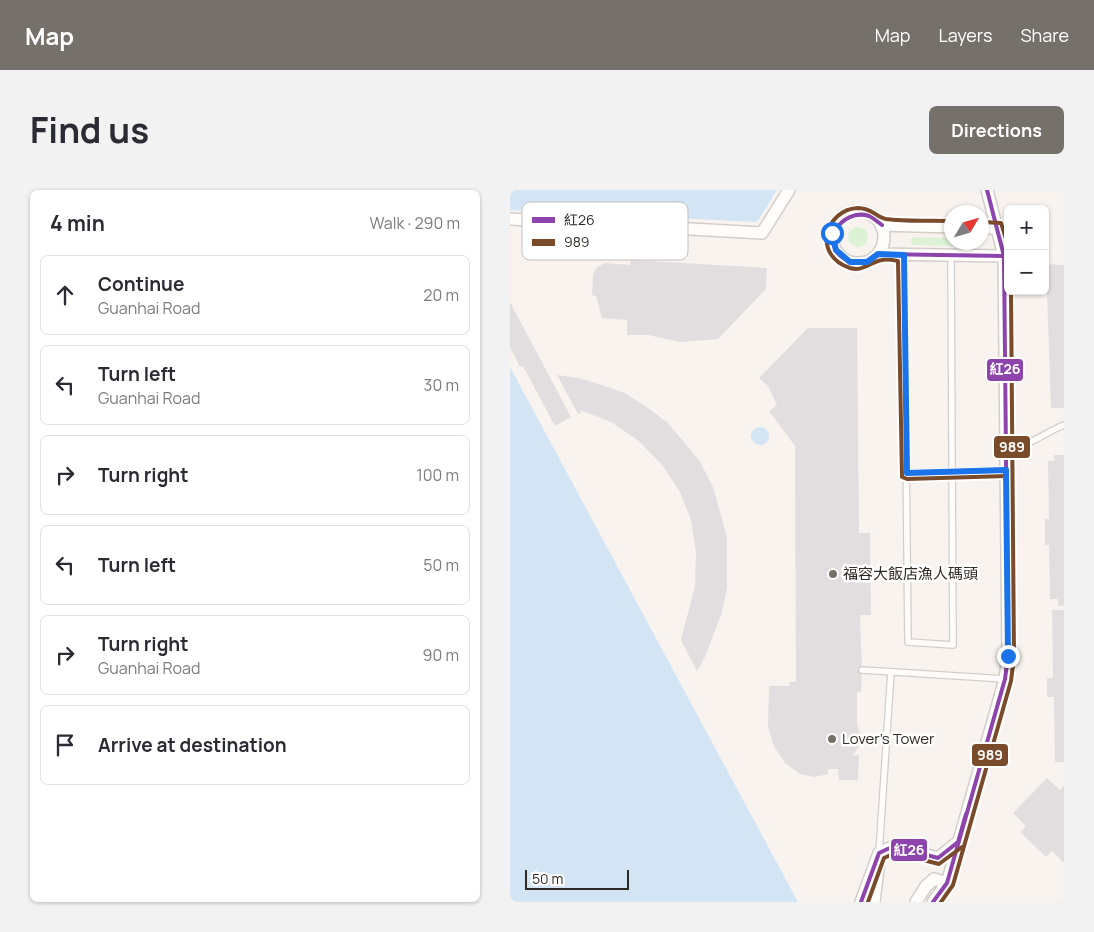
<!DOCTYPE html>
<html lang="en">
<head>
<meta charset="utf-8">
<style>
  :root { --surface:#fff; --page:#f2f2f3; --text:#2b2b33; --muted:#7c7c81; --line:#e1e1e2; --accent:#76706b }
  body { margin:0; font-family:Manrope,"Noto Sans TC",sans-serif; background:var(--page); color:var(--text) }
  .controls { position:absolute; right:15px; top:15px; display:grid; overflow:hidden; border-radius:8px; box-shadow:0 1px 4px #0004 }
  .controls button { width:45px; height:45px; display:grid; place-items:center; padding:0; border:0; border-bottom:1px solid var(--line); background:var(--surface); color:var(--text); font:25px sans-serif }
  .compass { position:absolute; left:434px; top:15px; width:45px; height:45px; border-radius:50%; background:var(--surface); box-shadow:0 1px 4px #0004; rotate:52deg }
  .scale { position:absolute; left:15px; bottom:12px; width:104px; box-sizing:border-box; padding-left:5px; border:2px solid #302a24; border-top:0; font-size:14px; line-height:18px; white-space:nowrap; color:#302a24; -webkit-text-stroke:4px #fff; paint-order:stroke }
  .stop { position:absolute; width:15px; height:15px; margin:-11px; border:4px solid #1a73e8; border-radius:50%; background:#fff }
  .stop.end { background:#1a73e8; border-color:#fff; box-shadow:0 1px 5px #0008 }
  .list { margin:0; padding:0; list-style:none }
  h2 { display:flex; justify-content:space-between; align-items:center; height:65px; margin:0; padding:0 20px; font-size:21px }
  h2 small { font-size:16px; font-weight:400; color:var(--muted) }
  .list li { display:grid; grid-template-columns:32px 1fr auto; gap:15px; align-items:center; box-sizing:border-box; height:80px; margin:0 10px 10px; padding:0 10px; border:1px solid var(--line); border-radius:8px }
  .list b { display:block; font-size:19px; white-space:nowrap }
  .list p { margin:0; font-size:16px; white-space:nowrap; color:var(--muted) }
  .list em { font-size:16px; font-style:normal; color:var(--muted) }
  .icon { flex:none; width:28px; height:28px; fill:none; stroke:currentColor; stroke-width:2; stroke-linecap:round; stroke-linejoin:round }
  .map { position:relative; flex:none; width:554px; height:712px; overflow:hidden; border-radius:8px }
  header { display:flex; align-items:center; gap:30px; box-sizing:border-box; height:70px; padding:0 25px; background:var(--accent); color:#fff }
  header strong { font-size:24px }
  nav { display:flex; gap:28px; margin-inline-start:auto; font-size:18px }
  .intro { display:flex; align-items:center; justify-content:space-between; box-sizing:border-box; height:120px; padding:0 30px }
  h1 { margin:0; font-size:35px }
  .button { padding:12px 22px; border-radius:8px; background:var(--accent); color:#fff; font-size:18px; font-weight:700 }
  main { display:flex; gap:30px; padding:0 30px }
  aside { flex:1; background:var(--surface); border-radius:8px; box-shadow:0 1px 4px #0004 }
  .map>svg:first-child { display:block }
  .green { fill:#dcf2d4 }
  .water { fill:#d3e5f4 }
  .building { fill:#e2dee0 }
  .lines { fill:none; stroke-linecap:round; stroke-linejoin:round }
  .lane-casing { stroke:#d3cec9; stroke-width:8 }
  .street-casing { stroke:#d3cec9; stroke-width:14 }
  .lane { stroke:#fefdfc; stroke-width:5.5 }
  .street { stroke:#fefdfc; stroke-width:11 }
  .bus-1-casing { stroke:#fff; stroke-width:8 }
  .bus-2-casing { stroke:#fff; stroke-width:8 }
  .bus-1 { stroke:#8e44ad; stroke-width:4 }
  .bus-2 { stroke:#7a4b2a; stroke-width:4 }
  .route { stroke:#1a73e8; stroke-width:6 }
  .poi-dot { fill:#76706b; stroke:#fff; stroke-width:2 }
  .labels { text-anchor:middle; stroke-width:5; stroke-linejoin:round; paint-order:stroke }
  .poi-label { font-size:15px; fill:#302a24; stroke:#fff; text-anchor:start }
  .key { fill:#fff; stroke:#c1bfbd; stroke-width:1 }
  .key-label { font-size:14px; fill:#302a24 }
  .line-badge { stroke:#fff; stroke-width:2 }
  .badge-label { font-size:14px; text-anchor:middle; font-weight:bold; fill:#fff }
</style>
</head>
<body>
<header>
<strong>Map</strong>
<nav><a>Map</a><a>Layers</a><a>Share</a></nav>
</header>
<div class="intro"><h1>Find us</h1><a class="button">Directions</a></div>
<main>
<aside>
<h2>4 min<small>Walk · 290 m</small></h2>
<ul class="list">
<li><svg class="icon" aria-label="ahead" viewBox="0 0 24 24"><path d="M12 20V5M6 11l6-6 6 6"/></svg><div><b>Continue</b><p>Guanhai Road</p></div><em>20 m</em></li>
<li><svg class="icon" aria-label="left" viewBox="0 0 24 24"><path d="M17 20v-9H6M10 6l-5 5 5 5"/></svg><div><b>Turn left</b><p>Guanhai Road</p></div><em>30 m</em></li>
<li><svg class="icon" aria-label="right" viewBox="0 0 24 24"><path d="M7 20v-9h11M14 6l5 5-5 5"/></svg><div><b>Turn right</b></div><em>100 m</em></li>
<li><svg class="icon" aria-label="left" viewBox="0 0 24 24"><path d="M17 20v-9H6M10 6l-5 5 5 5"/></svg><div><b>Turn left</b></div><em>50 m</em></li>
<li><svg class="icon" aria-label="right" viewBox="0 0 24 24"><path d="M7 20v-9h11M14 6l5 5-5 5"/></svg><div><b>Turn right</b><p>Guanhai Road</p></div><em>90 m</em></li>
<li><svg class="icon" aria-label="arrive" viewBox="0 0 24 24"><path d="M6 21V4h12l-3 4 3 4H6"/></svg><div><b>Arrive at destination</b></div></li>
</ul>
</aside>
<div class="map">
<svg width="554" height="712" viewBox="0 0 554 712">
  <rect width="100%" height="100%" fill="#f8f3ee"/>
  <!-- green -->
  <path class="green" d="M338 47a10 10 0 1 1 20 0a10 10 0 1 1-20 0Z
    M 404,47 L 441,48 L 442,52 L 455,54 L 451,56 L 403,55 L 400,50 Z"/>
  <!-- water -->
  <path class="water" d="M 0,0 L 267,0 L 247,32 L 0,20 Z
    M 0,177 L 288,712 L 0,712 Z
    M241 246a9 9 0 1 1 18 0a9 9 0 1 1-18 0Z"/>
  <!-- building -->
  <path class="building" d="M 121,70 L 257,78 L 256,99 L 208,149 L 170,152 L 138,145 L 117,145 L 117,130 L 92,128 L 86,106 L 82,105 L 83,84 L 87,77 L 95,73 L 120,75 Z
    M 536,74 L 554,75 L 554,218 L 541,218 Z
    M 0,112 L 61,227 L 45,236 L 13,176 L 10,177 L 0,157 Z
    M 298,138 L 347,138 L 349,343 L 360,343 L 361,425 L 350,425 L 352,480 L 351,502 L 347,502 L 347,534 L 351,545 L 349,556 L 343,565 L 349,565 L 348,590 L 329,590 L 328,579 L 318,579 L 318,584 L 304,587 L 290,584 L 275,573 L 264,556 L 258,537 L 259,496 L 280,496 L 279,492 L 286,492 L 285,256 L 259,221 L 267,215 L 258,196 L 249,188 Z
    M 47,185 L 69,188 L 92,195 L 115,203 L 138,218 L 158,233 L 174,252 L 190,272 L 203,297 L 217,347 L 217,398 L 212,422 L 195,467 L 187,481 L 171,450 L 185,396 L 186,362 L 181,330 L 170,302 L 153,276 L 129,251 L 101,232 L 70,220 L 71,223 L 68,224 Z
    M 544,265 L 554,265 L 554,416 L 548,416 L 548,409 L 540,409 L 539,355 L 535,355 L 535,329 L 539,329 L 538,271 L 545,271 Z
    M 542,420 L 554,420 L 554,572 L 545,572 L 544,507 L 537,507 L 537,488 L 543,488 Z
    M 537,588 L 550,600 L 554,595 L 554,673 L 542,661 L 536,667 L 510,642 L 516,636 L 503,623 Z"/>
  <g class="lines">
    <defs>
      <path id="lane" d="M 394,65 L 398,452 L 443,455 L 441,66
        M 496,260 C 517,258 535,242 554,235
        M 397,283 L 497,280
        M 352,480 L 495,489
        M 369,663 L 381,482"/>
      <path id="street" d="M322 47a26 26 0 1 1 52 0a26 26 0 1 1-52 0Z
        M 0,29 L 252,43 L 279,0
        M 372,35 L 442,37
        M 472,38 L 487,38
        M 368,64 L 494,66
        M 351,712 L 369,663 L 384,656 L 428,668 L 448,652
        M 364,712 L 369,672
        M 406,712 L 416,696 L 424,689 L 437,693
        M 423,712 L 437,693 L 495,489 L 498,466 L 494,66 L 477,0"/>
    </defs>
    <!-- lane casing -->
    <use href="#lane" class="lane-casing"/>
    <!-- street casing -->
    <use href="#street" class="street-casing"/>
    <!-- lane -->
    <use href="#lane" class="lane"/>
    <!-- street -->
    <use href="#street" class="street"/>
    <defs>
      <path id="bus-1" d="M 372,35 C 368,32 363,28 359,26 C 332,17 305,56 339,71 C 350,75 360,72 368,64 L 494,66
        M 394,65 L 397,283 L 497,280
        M 351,712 L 369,663 L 384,656 L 428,668 L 448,652 L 456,624
        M 423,712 L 437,693 L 495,489 L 498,466 L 494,66 L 477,0"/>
      <path id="bus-2" d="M 442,31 C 420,30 397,32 376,29 C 366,27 362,18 348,18 C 316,19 301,65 340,78 C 353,82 360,72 372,70 C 377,69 383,70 388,71 L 392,287 L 397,289 L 497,286
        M 472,32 L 491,33 L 498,55
        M 358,712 L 374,668 L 385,663 L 429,674 L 452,657
        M 431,712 L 443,695 L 501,491 L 504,467 L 501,101"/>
    </defs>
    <!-- bus-1 casing -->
    <use href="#bus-1" class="bus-1-casing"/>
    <!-- bus-2 casing -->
    <use href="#bus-2" class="bus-2-casing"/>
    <!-- bus-1 -->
    <use href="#bus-1" class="bus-1"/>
    <!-- bus-2 -->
    <use href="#bus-2" class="bus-2"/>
  </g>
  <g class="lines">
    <!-- route -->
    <path class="route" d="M 322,43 L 326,60 L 340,72 L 357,72 L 368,64 L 394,65 L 397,283 L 496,280 L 498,466"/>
  </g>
  <!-- markers -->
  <g class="poi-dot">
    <circle cx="323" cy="384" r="5"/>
    <circle cx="322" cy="549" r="5"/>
  </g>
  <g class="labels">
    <!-- poi labels -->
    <g class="poi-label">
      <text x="333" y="389">福容大飯店漁人碼頭</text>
      <text x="332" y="554">Lover's Tower</text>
    </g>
  </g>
  <!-- legend -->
  <rect x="12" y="12" width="166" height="58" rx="8" class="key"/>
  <rect x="22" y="27" width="23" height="6" fill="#8e44ad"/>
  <rect x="22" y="49" width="23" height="7" fill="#7a4b2a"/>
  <g class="key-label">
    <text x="54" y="35">紅26</text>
    <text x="54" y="57">989</text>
  </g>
  <g class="line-badge">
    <rect x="476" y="168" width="38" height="24" rx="5" fill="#8e44ad"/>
    <rect x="483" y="245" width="38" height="24" rx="5" fill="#7a4b2a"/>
    <rect x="461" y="553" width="38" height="24" rx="5" fill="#7a4b2a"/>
    <rect x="380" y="648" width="38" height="24" rx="5" fill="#8e44ad"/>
  </g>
  <g class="badge-label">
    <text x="495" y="184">紅26</text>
    <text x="502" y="262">989</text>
    <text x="480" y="570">989</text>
    <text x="399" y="665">紅26</text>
  </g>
</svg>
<div class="controls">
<button>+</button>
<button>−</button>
</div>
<svg class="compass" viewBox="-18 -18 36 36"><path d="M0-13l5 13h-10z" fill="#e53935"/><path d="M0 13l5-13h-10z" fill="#7c7c81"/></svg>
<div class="scale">50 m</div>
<div class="stop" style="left:322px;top:43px"></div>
<div class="stop end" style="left:498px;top:466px"></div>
</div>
</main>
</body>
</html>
